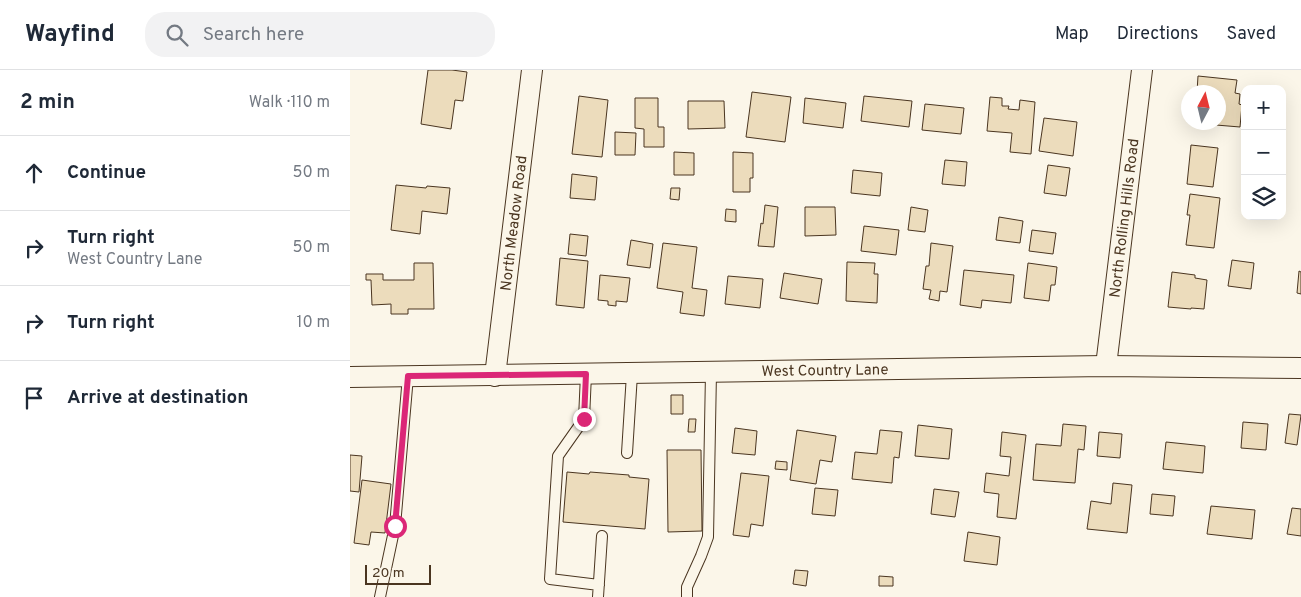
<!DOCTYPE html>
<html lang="en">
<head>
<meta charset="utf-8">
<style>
  :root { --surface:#fff; --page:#f2f2f3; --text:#1f2937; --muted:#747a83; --line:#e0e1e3 }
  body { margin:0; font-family:Overpass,sans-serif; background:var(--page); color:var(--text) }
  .controls { position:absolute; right:15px; top:15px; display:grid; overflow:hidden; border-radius:10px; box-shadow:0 5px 20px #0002 }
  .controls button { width:45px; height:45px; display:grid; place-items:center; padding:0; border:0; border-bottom:1px solid var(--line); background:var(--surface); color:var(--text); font:25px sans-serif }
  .compass { position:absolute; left:831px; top:15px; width:45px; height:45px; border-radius:50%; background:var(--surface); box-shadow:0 5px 20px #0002; rotate:7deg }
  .scale { position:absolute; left:15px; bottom:12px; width:66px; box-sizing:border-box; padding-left:5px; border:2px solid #4a3520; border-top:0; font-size:14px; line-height:18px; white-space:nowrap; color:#4a3520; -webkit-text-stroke:4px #fbf6e9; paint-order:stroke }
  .stop { position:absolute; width:15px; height:15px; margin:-11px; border:4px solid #db2777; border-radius:50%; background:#fff }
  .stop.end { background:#db2777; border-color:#fff; box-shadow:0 1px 5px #0008 }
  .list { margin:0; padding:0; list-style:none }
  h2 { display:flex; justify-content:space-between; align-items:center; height:65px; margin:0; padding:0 20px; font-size:21px }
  h2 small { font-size:16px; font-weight:400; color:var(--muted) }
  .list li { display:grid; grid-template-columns:32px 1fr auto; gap:15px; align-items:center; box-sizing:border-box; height:75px; padding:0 20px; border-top:1px solid var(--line) }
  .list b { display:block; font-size:19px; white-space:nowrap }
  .list p { margin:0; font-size:16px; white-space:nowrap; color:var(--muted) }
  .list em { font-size:16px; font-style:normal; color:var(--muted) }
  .icon { flex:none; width:28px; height:28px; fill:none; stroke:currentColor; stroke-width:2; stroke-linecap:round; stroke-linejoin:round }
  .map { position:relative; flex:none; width:951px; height:527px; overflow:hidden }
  header { display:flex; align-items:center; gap:30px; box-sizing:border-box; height:70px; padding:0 25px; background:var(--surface); border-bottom:1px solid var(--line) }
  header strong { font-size:24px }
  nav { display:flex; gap:28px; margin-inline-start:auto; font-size:18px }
  .search { width:350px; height:45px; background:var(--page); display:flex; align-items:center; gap:12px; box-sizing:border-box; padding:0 18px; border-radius:20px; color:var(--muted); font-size:19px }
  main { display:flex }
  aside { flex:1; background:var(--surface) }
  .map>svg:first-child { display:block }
  .building { fill:#ecdcbc; stroke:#4a3520 }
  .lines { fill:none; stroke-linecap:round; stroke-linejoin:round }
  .lane-casing { stroke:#4a3520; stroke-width:12 }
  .street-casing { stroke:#4a3520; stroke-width:22 }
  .lane { stroke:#fbf6e9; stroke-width:10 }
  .street { stroke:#fbf6e9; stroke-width:20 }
  .route { stroke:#db2777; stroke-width:6 }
  .labels { text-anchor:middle; stroke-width:4; stroke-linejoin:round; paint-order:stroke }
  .street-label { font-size:15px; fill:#4a3520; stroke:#fbf6e9 }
</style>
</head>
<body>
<header>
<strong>Wayfind</strong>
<div class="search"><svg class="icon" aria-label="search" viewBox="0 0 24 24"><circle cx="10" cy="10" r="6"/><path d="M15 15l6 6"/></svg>Search here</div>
<nav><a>Map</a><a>Directions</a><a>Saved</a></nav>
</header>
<main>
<aside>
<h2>2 min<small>Walk · 110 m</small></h2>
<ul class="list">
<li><svg class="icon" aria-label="ahead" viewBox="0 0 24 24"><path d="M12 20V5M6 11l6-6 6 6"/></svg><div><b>Continue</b></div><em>50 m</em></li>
<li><svg class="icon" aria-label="right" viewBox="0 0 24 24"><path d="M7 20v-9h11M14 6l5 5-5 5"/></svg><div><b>Turn right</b><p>West Country Lane</p></div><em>50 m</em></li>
<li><svg class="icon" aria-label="right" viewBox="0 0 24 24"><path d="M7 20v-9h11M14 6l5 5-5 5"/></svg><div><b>Turn right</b></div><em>10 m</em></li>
<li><svg class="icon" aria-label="arrive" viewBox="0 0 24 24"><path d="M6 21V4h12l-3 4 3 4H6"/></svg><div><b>Arrive at destination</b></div></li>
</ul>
</aside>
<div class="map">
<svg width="951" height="527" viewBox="0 0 951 527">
  <rect width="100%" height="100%" fill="#fbf6e9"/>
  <!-- building -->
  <path class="building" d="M 78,0 L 102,0 L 117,2 L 113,31 L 105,30 L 101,59 L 71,54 Z
    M 848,6 L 887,10 L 885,23 L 890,24 L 889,34 L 892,35 L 890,57 L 854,54 L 854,52 L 868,52 L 868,22 L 847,22 Z
    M 402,22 L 441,27 L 435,72 L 396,67 Z
    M 229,26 L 258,30 L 252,87 L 222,84 Z
    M 514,26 L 562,31 L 559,57 L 511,51 Z
    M 640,27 L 652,28 L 652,36 L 659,36 L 658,39 L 669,40 L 670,30 L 685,32 L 681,84 L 660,82 L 662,63 L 637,61 Z
    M 285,28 L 308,28 L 308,57 L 314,57 L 314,77 L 294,77 L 294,59 L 285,58 Z
    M 455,28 L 496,33 L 493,58 L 453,53 Z
    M 338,31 L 374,31 L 375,58 L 338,59 Z
    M 575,34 L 614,38 L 611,64 L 572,60 Z
    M 694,48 L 727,52 L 723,86 L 689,81 Z
    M 265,62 L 286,63 L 285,85 L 265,85 Z
    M 841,75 L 868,78 L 863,117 L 837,114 Z
    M 324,82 L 344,83 L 344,105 L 324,105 Z
    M 383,82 L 403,83 L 403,108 L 400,108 L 400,122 L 383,122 Z
    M 595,90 L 617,92 L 615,116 L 592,114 Z
    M 698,95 L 720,98 L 716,126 L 694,123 Z
    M 503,100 L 532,103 L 530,126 L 501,123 Z
    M 222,104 L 247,107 L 245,130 L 220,128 Z
    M 46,115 L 76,118 L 77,116 L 100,118 L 97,144 L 72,141 L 70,164 L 41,160 Z
    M 321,118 L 330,118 L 329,130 L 320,129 Z
    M 840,124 L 870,128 L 864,178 L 836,175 L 840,145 L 837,145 Z
    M 415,135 L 428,137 L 424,177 L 408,176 L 411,153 L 413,154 Z
    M 455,137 L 485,137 L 486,165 L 455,166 Z
    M 561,137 L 578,140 L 575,162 L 558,160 Z
    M 376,139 L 386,140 L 386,152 L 375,151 Z
    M 649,147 L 673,151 L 670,173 L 646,170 Z
    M 514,156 L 549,160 L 546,185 L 511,181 Z
    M 682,160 L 706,163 L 703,184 L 679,181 Z
    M 220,164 L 238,166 L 236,186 L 218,184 Z
    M 281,170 L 303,174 L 300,198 L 277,195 Z
    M 313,173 L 347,177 L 342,218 L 357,220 L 354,246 L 330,243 L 333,222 L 307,218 Z
    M 581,173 L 603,176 L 597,222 L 590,221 L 589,231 L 579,229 L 581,220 L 573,219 L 576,196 L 579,196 Z
    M 210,188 L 238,191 L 234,238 L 206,235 Z
    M 882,190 L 904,193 L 901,219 L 878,216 Z
    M 497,192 L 525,193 L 524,204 L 528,204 L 527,233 L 496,231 Z
    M 64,193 L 83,193 L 84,239 L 58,239 L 58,244 L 41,244 L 41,234 L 22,235 L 21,210 L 16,210 L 16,204 L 33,204 L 33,210 L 64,210 Z
    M 678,193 L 707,197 L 705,215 L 701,215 L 699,231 L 674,228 Z
    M 614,200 L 664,205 L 661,233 L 632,230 L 631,238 L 610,235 Z
    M 949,201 L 951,202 L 951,224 L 947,223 Z
    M 822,202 L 845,205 L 845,208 L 857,210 L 854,239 L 841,238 L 841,239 L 818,237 Z
    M 434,203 L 472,209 L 468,234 L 430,228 Z
    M 250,205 L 280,208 L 277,232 L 266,231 L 266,236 L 258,235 L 258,231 L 248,230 Z
    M 378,206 L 413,209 L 410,238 L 375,234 Z
    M 321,325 L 333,325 L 333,344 L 321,344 Z
    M 939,344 L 951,345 L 947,375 L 935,373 Z
    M 339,349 L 346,349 L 345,362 L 338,362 Z
    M 893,352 L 918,354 L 916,380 L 891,378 Z
    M 713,354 L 736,356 L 734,380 L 728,379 L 725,413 L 683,410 L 686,374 L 711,376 Z
    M 568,355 L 602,359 L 599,389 L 565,386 Z
    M 385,358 L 407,361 L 405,385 L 382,383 Z
    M 447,360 L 486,366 L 482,392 L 470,390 L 466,414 L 440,410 Z
    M 530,360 L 552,362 L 549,388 L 544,387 L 542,413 L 502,409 L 505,382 L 527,384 Z
    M 652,362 L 676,365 L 666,449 L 647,447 L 649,424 L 634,422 L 636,403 L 659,406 L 661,387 L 650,386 Z
    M 749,362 L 772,364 L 770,388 L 747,386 Z
    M 816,372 L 855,376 L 853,403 L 813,399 Z
    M 317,380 L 351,380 L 352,461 L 318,462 Z
    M 0,385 L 12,386 L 9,422 L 0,421 Z
    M 426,391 L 437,392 L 437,400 L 425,399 Z
    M 217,402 L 239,404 L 240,402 L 279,405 L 279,407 L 299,409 L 295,459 L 213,452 Z
    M 391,403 L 419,406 L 413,456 L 401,454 L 399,467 L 383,465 Z
    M 12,410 L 41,414 L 35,463 L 21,462 L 19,475 L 4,473 Z
    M 763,413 L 782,415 L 777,463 L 737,459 L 741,431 L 761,434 Z
    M 465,418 L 488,420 L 485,446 L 462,444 Z
    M 584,419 L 609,422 L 605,447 L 581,444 Z
    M 802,424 L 825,426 L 823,446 L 800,444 Z
    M 861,436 L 905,440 L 902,469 L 857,464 Z
    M 942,438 L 951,439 L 951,466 L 937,464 Z
    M 618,462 L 650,467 L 647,495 L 614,491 Z
    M 445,500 L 458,501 L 456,516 L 443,514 Z
    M 529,506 L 543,507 L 543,516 L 529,516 Z"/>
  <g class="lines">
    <defs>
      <path id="lane" d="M 236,304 L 234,349 L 208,386 L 200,509 L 249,515
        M 277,383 L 282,304
        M 30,527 L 45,456 L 58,306
        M 248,527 L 252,466
        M 337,527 L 337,517 L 351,486 L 358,467 L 361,302"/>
      <g id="street">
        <path id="s1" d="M 756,296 L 792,0"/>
        <path id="s2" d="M 145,306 L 182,0"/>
        <path id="s3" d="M 0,307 L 756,296 L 951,298"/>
      </g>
    </defs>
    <!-- lane casing -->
    <use href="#lane" class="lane-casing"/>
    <!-- street casing -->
    <use href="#street" class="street-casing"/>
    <!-- lane -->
    <use href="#lane" class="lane"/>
    <!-- street -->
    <use href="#street" class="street"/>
  </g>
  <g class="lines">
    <!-- route -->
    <path class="route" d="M 45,456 L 58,306 L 236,304 L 234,349"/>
  </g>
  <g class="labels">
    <!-- street labels -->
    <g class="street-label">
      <text dy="5" stroke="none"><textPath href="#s1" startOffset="149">North Rolling Hills Road</textPath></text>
      <text dy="5" stroke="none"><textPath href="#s2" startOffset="154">North Meadow Road</textPath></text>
      <text dy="5" stroke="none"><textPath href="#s3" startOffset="475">West Country Lane</textPath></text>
    </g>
  </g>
</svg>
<div class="controls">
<button>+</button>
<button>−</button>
<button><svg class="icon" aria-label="layers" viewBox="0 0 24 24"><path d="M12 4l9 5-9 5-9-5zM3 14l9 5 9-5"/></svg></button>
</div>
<svg class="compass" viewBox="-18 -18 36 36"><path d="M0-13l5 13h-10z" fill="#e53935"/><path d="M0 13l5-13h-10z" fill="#747a83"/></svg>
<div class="scale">20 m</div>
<div class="stop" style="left:45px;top:456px"></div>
<div class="stop end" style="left:234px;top:349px"></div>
</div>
</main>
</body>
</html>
